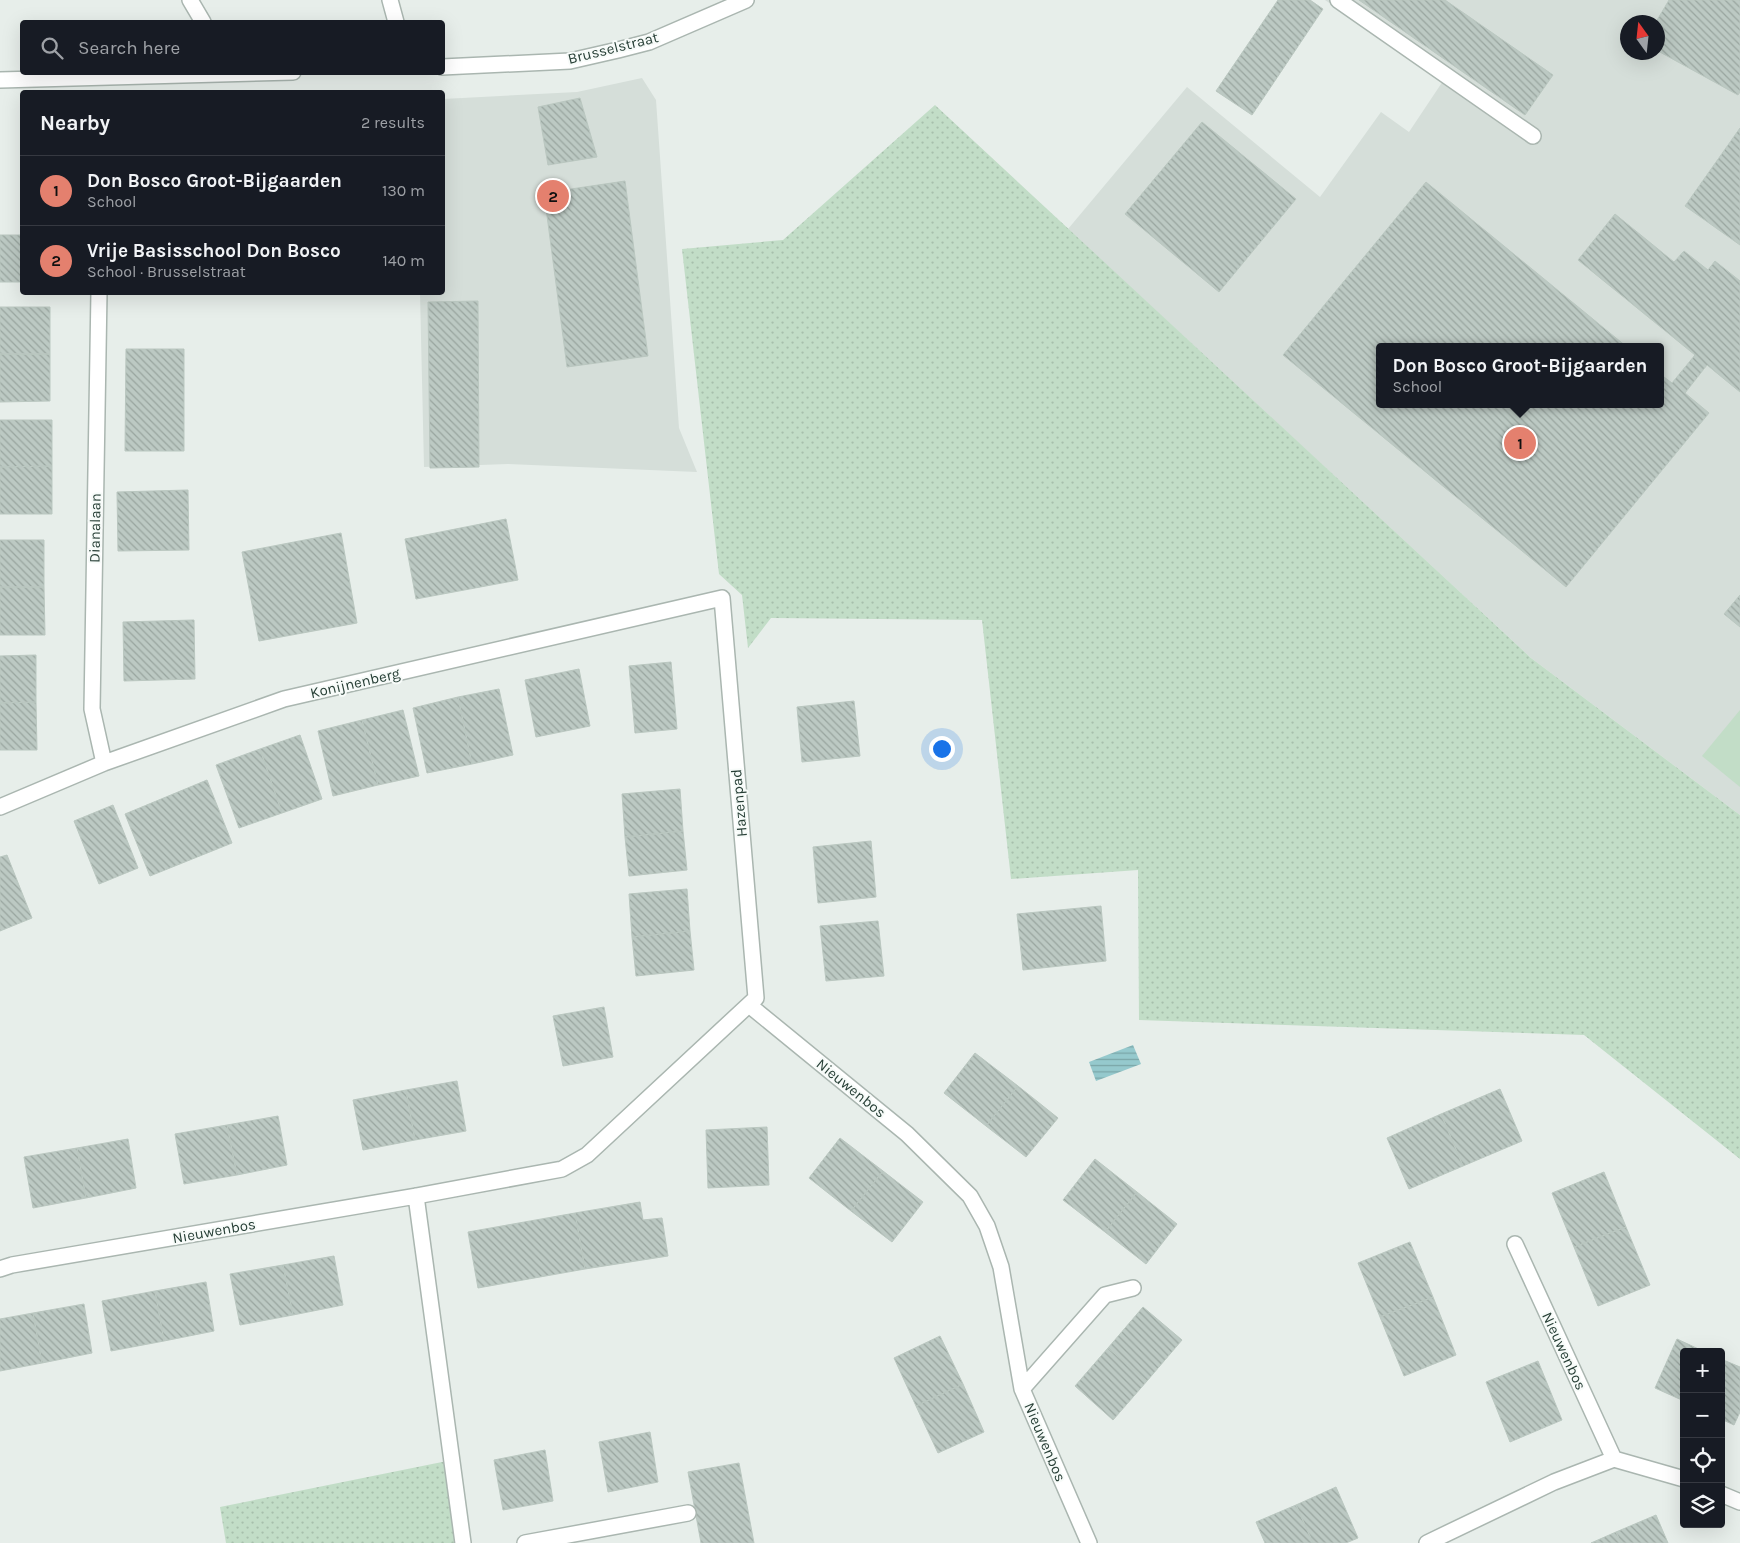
<!DOCTYPE html>
<html lang="en">
<head>
<meta charset="utf-8">
<style>
  :root { --surface:#171b24; --page:#242831; --text:#f1f3f6; --muted:#9ea1a6; --line:#363941; --accent:#e4806e }
  body { margin:0; font-family:Karla,sans-serif; background:var(--page); color:var(--text) }
  .controls { position:absolute; right:15px; bottom:15px; display:grid; overflow:hidden; border-radius:5px; box-shadow:0 5px 20px #0002 }
  .controls button { width:45px; height:45px; display:grid; place-items:center; padding:0; border:0; border-bottom:1px solid var(--line); background:var(--surface); color:var(--text); font:25px sans-serif }
  .compass { position:absolute; left:1620px; top:15px; width:45px; height:45px; border-radius:50%; background:var(--surface); box-shadow:0 5px 20px #0002; rotate:345deg }
  .you { position:absolute; left:941px; top:748px; width:18px; height:18px; margin:-12px; border:4px solid #fff; border-radius:50%; background:#1a73e8; box-shadow:0 0 0 8px #1a73e833 }
  .badge { display:grid; place-items:center; width:32px; height:32px; border-radius:50%; background:var(--accent); color:#111; font-size:16px; font-weight:700 }
  .pin { position:absolute; translate:-50% -50%; border:2px solid #fff; box-shadow:0 1px 5px #0006 }
  .popup { position:absolute; left:1376px; top:343px; width:288px; height:65px; box-sizing:border-box; display:grid; place-content:center; border-radius:5px; background:var(--surface); filter:drop-shadow(0 1px 4px #0005); font-size:16px; white-space:nowrap; color:var(--muted) }
  .popup b { font-size:19px; color:var(--text) }
  .popup::after { content:''; position:absolute; left:50%; top:100%; margin-left:-10px; border:10px solid transparent; border-top-color:var(--surface) }
  .list { margin:0; padding:0; list-style:none }
  h2 { display:flex; justify-content:space-between; align-items:center; height:65px; margin:0; padding:0 20px; font-size:21px }
  h2 small { font-size:16px; font-weight:400; color:var(--muted) }
  .list li { display:grid; grid-template-columns:32px 1fr auto; gap:15px; align-items:center; box-sizing:border-box; height:70px; padding:0 20px; border-top:1px solid var(--line) }
  .list b { display:block; font-size:19px; white-space:nowrap }
  .list p { margin:0; font-size:16px; white-space:nowrap; color:var(--muted) }
  .list em { font-size:16px; font-style:normal; color:var(--muted) }
  .icon { flex:none; width:28px; height:28px; fill:none; stroke:currentColor; stroke-width:2; stroke-linecap:round; stroke-linejoin:round }
  .map { position:relative; flex:none; width:1740px; height:1543px; overflow:hidden }
  .search { position:absolute; background:var(--surface); box-shadow:0 5px 20px #0002; left:20px; top:20px; width:425px; height:55px; display:flex; align-items:center; gap:12px; box-sizing:border-box; padding:0 18px; border-radius:5px; color:var(--muted); font-size:19px }
  .panel { position:absolute; background:var(--surface); box-shadow:0 5px 20px #0002; left:20px; top:90px; width:425px; height:205px; border-radius:5px }
  .map>svg:first-child { display:block }
  .built { fill:#d5ded9; fill-rule:evenodd }
  .green { fill:url(#green-dots) }
  .pitch { fill:#c2ddc7 }
  .water { fill:url(#water-rules) }
  .building { fill:url(#building-back-hatch); stroke:#bac7c0 }
  .lines { fill:none; stroke-linecap:round; stroke-linejoin:round }
  .minor-casing { stroke:#aab6b0; stroke-width:18 }
  .minor { stroke:#fff; stroke-width:15 }
  .labels { text-anchor:middle; stroke-width:4; stroke-linejoin:round; paint-order:stroke }
  .street-label { font-size:15px; fill:#273f36; stroke:#f7fbf9 }
</style>
</head>
<body>
<div class="map">
<svg width="1740" height="1543" viewBox="0 0 1740 1543">
  <defs>
    <pattern id="green-dots" width="8" height="8" patternUnits="userSpaceOnUse" patternTransform="scale(1.25)"><rect width="8" height="8" fill="#c2ddc7"/><path d="M2 2h.1M6 6h.1" fill="none" stroke="#a7bfac" stroke-width="1.8" stroke-linecap="round"/></pattern>
    <pattern id="water-rules" width="6" height="5" patternUnits="userSpaceOnUse" patternTransform="scale(1.25)"><rect width="6" height="5" fill="#95c9cd"/><path d="M0 2.5h6" fill="none" stroke="#7aa5a7"/></pattern>
    <pattern id="building-back-hatch" width="6" height="6" patternUnits="userSpaceOnUse" patternTransform="scale(1.25)"><rect width="6" height="6" fill="#bcc9c3"/><path d="M-1 5l2 2M0 0l6 6M5-1l2 2" fill="none" stroke="#99a59f"/></pattern>
  </defs>
  <rect width="100%" height="100%" fill="#e7eeea"/>
  <!-- built -->
  <path class="built" d="M 1325,0 L 1740,0 L 1740,815 L 1531,658 L 1068,229 L 1187,87 L 1320,197 L 1381,112 L 1409,132 L 1443,81 ZM 1628,22 L 1658,22 L 1658,52 L 1628,52 ZM 1380,347 L 1660,347 L 1660,404 L 1380,404 Z
    M 642,78 L 656,100 L 679,428 L 697,472 L 508,464 L 424,467 L 420,293 L 442,292 L 443,99 L 577,92 Z"/>
  <!-- green -->
  <path class="green" d="M 935,105 L 1531,658 L 1740,815 L 1740,1159 L 1584,1035 L 1139,1020 L 1138,870 L 1011,879 L 982,620 L 771,618 L 748,648 L 742,595 L 719,574 L 682,249 L 783,240 Z
    M 452,1460 L 463,1543 L 226,1543 L 220,1507 Z"/>
  <!-- pitch -->
  <path class="pitch" d="M 1740,710 L 1740,787 L 1702,756 Z"/>
  <!-- water -->
  <path class="water" d="M 1133,1045 L 1141,1064 L 1096,1081 L 1089,1062 Z"/>
  <!-- building -->
  <path class="building" d="M 1278,0 L 1310,0 L 1323,9 L 1252,115 L 1216,91 Z
    M 1359,0 L 1445,0 L 1553,75 L 1525,115 Z
    M 1669,0 L 1740,0 L 1740,92 L 1738,95 L 1658,51 L 1656,22 Z
    M 580,98 L 597,157 L 548,165 L 538,107 Z
    M 1202,122 L 1296,199 L 1219,292 L 1125,214 Z
    M 1740,128 L 1740,245 L 1685,206 Z
    M 625,181 L 648,356 L 567,367 L 544,193 Z
    M 1426,182 L 1627,347 L 1380,347 L 1380,404 L 1660,404 L 1660,374 L 1672,383 L 1695,355 L 1578,260 L 1615,214 L 1674,262 L 1684,251 L 1708,270 L 1715,261 L 1740,281 L 1740,392 L 1707,365 L 1685,393 L 1709,413 L 1566,587 L 1283,355 Z
    M 0,235 L 22,235 L 22,282 L 0,282 Z
    M 478,301 L 479,467 L 430,468 L 428,302 Z
    M 0,307 L 50,307 L 50,354 L 0,354 Z
    M 126,349 L 184,349 L 184,451 L 125,451 Z
    M 0,354 L 50,354 L 50,401 L 0,402 Z
    M 0,420 L 52,420 L 52,466 L 0,467 Z
    M 52,466 L 52,514 L 0,514 L 0,467 Z
    M 188,490 L 189,550 L 118,551 L 117,492 Z
    M 506,519 L 518,580 L 416,599 L 405,539 Z
    M 341,533 L 357,623 L 259,641 L 242,552 Z
    M 0,540 L 44,540 L 44,587 L 0,587 Z
    M 0,587 L 44,587 L 45,635 L 0,635 Z
    M 1740,595 L 1740,627 L 1724,614 Z
    M 194,620 L 195,679 L 124,681 L 123,622 Z
    M 36,655 L 36,702 L 0,703 L 0,656 Z
    M 671,662 L 677,729 L 635,733 L 629,666 Z
    M 579,669 L 590,726 L 536,737 L 525,680 Z
    M 499,689 L 513,755 L 472,764 L 458,697 Z
    M 458,697 L 472,764 L 427,773 L 413,708 Z
    M 854,701 L 860,756 L 802,762 L 797,707 Z
    M 36,702 L 37,750 L 0,750 L 0,703 Z
    M 403,710 L 419,776 L 378,785 L 362,720 Z
    M 362,720 L 378,785 L 333,796 L 318,731 Z
    M 300,735 L 322,799 L 282,813 L 260,749 Z
    M 260,749 L 282,813 L 239,828 L 216,765 Z
    M 207,780 L 232,843 L 150,876 L 125,814 Z
    M 680,789 L 683,831 L 625,837 L 622,794 Z
    M 113,805 L 138,868 L 99,884 L 74,821 Z
    M 683,831 L 687,870 L 629,876 L 625,837 Z
    M 871,841 L 876,897 L 818,903 L 813,847 Z
    M 7,855 L 32,918 L 0,931 L 0,857 Z
    M 687,889 L 690,931 L 632,937 L 629,894 Z
    M 1101,906 L 1106,961 L 1023,970 L 1017,914 Z
    M 878,921 L 884,976 L 826,981 L 820,926 Z
    M 690,931 L 694,970 L 636,976 L 632,937 Z
    M 604,1007 L 613,1057 L 563,1066 L 553,1016 Z
    M 975,1053 L 1018,1086 L 986,1126 L 944,1093 Z
    M 457,1081 L 466,1131 L 415,1140 L 406,1090 Z
    M 1018,1086 L 1058,1118 L 1026,1157 L 986,1126 Z
    M 1500,1089 L 1522,1141 L 1463,1166 L 1441,1114 Z
    M 406,1090 L 415,1140 L 363,1150 L 353,1100 Z
    M 1441,1114 L 1463,1166 L 1409,1189 L 1387,1138 Z
    M 278,1116 L 287,1165 L 237,1175 L 227,1125 Z
    M 227,1125 L 237,1175 L 184,1184 L 175,1134 Z
    M 767,1127 L 769,1185 L 708,1188 L 706,1130 Z
    M 840,1138 L 883,1171 L 851,1211 L 809,1178 Z
    M 128,1139 L 136,1188 L 86,1198 L 77,1148 Z
    M 77,1148 L 86,1198 L 33,1208 L 24,1157 Z
    M 1095,1159 L 1137,1192 L 1105,1232 L 1063,1200 Z
    M 883,1171 L 923,1202 L 892,1242 L 851,1211 Z
    M 1604,1172 L 1626,1227 L 1574,1247 L 1552,1193 Z
    M 1137,1192 L 1177,1224 L 1146,1264 L 1105,1232 Z
    M 640,1202 L 643,1220 L 662,1218 L 668,1256 L 585,1269 L 575,1213 Z
    M 575,1213 L 585,1269 L 478,1288 L 468,1232 Z
    M 1626,1227 L 1650,1285 L 1598,1306 L 1574,1247 Z
    M 1410,1242 L 1433,1297 L 1380,1317 L 1358,1263 Z
    M 334,1256 L 343,1305 L 293,1315 L 283,1265 Z
    M 283,1265 L 293,1315 L 240,1325 L 230,1274 Z
    M 206,1282 L 214,1331 L 164,1341 L 155,1291 Z
    M 155,1291 L 164,1341 L 111,1351 L 102,1301 Z
    M 1433,1297 L 1456,1355 L 1404,1376 L 1380,1317 Z
    M 84,1304 L 92,1353 L 42,1363 L 33,1313 Z
    M 1143,1307 L 1182,1340 L 1147,1381 L 1108,1348 Z
    M 33,1313 L 42,1363 L 0,1371 L 0,1319 Z
    M 940,1336 L 963,1384 L 916,1406 L 894,1358 Z
    M 1677,1339 L 1705,1352 L 1684,1352 L 1684,1401 L 1655,1388 Z
    M 1108,1348 L 1147,1381 L 1113,1420 L 1075,1386 Z
    M 1721,1359 L 1740,1367 L 1740,1412 L 1734,1425 L 1721,1419 Z
    M 1538,1361 L 1562,1420 L 1510,1442 L 1486,1382 Z
    M 963,1384 L 984,1432 L 938,1453 L 916,1406 Z
    M 650,1432 L 658,1482 L 608,1492 L 599,1442 Z
    M 545,1450 L 553,1501 L 503,1510 L 494,1460 Z
    M 739,1463 L 754,1543 L 701,1543 L 688,1472 Z
    M 1336,1487 L 1358,1538 L 1346,1543 L 1313,1543 L 1296,1505 Z
    M 1296,1505 L 1313,1543 L 1265,1543 L 1256,1522 Z
    M 1656,1515 L 1668,1543 L 1621,1543 L 1616,1532 Z
    M 1616,1532 L 1621,1543 L 1591,1543 Z"/>
  <g class="lines">
    <defs>
      <path id="minor" d="M 190,0 L 203,22
        M 390,0 L 396,22
        M 1338,0 L 1533,136
        M 442,67 L 570,61 L 618,50 L 649,42 L 746,0
        M 0,80 L 293,72
        M 99,292 L 92,709 L 104,763
        M 0,807 L 104,763 L 284,699 L 722,598 L 756,998 L 587,1155 L 562,1169 L 416,1196 L 12,1265 L 0,1269
        M 749,1005 L 907,1134 L 970,1196 L 987,1226 L 1001,1267 L 1022,1389 L 1089,1543
        M 416,1196 L 463,1543
        M 1515,1244 L 1614,1459
        M 1022,1389 L 1105,1295 L 1133,1288
        M 1721,1494 L 1740,1502
        M 525,1543 L 688,1513
        M 1427,1543 L 1554,1482 L 1614,1459 L 1684,1479"/>
    </defs>
    <!-- minor casing -->
    <use href="#minor" class="minor-casing"/>
    <!-- minor -->
    <use href="#minor" class="minor"/>
  </g>
  <g class="labels">
    <!-- street labels -->
    <g class="street-label">
      <text transform="translate(613 48) rotate(-14)" y="5">Brusselstraat</text>
      <text transform="translate(95 528) rotate(-89)" y="5">Dianalaan</text>
      <text transform="translate(355 683) rotate(-13)" y="5">Konijnenberg</text>
      <text transform="translate(739 803) rotate(-95)" y="5">Hazenpad</text>
      <text transform="translate(851 1088) rotate(39)" y="5">Nieuwenbos</text>
      <text transform="translate(214 1231) rotate(-10)" y="5">Nieuwenbos</text>
      <text transform="translate(1564 1351) rotate(65)" y="5">Nieuwenbos</text>
      <text transform="translate(1045 1442) rotate(67)" y="5">Nieuwenbos</text>
    </g>
  </g>
</svg>
<div class="controls">
<button>+</button>
<button>−</button>
<button><svg class="icon" aria-label="locate" viewBox="0 0 24 24"><circle cx="12" cy="12" r="6"/><path d="M12 2v4M12 18v4M2 12h4M18 12h4"/></svg></button>
<button><svg class="icon" aria-label="layers" viewBox="0 0 24 24"><path d="M12 4l9 5-9 5-9-5zM3 14l9 5 9-5"/></svg></button>
</div>
<svg class="compass" viewBox="-18 -18 36 36"><path d="M0-13l5 13h-10z" fill="#e53935"/><path d="M0 13l5-13h-10z" fill="#9ea1a6"/></svg>
<div class="you"></div>
<div class="pin badge" style="left:1520px;top:443px">1</div>
<div class="popup"><b>Don Bosco Groot-Bijgaarden</b>School</div>
<div class="pin badge" style="left:553px;top:196px">2</div>
<div class="search"><svg class="icon" aria-label="search" viewBox="0 0 24 24"><circle cx="10" cy="10" r="6"/><path d="M15 15l6 6"/></svg>Search here</div>
<section class="panel">
<h2>Nearby<small>2 results</small></h2>
<ul class="list">
<li><span class="badge">1</span><div><b>Don Bosco Groot-Bijgaarden</b><p>School</p></div><em>130 m</em></li>
<li><span class="badge">2</span><div><b>Vrije Basisschool Don Bosco</b><p>School · Brusselstraat</p></div><em>140 m</em></li>
</ul>
</section>
</div>
</body>
</html>
